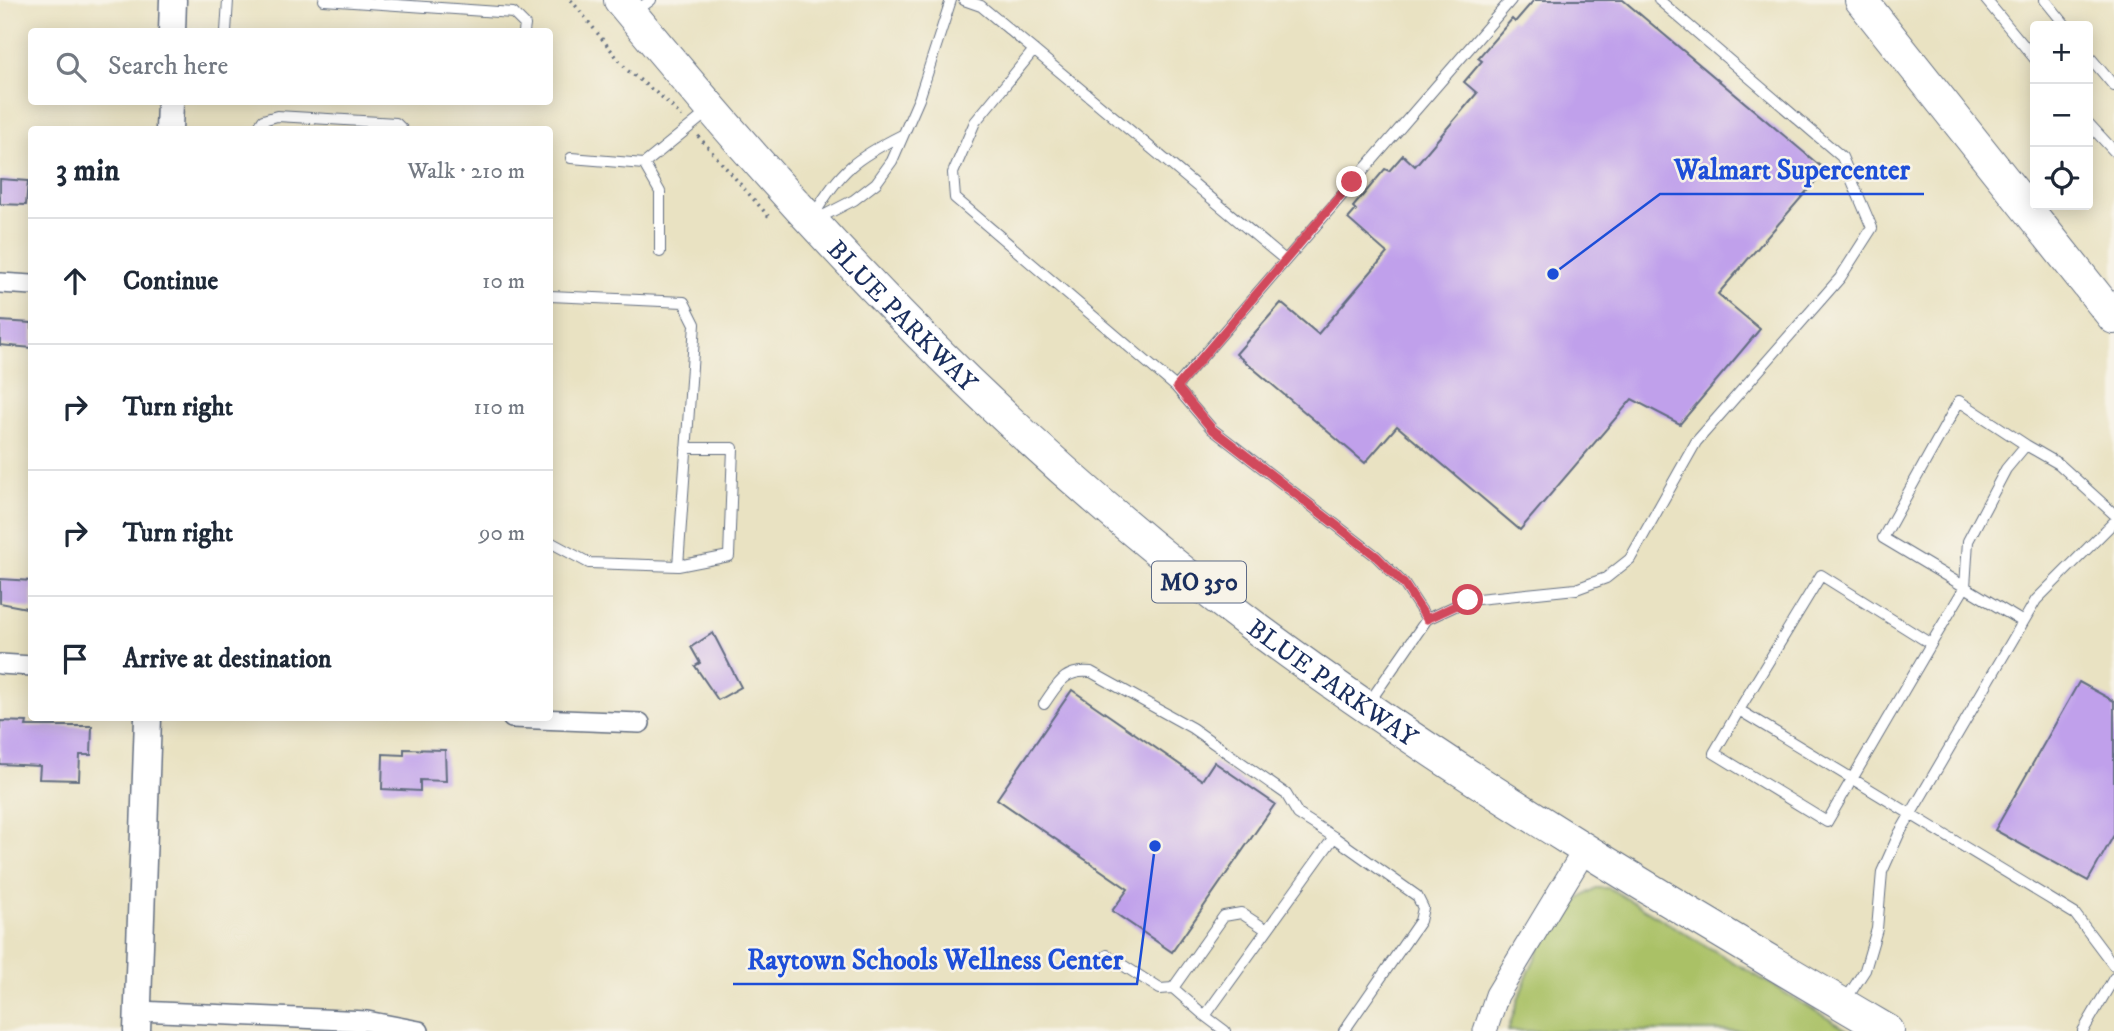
<!DOCTYPE html>
<html lang="en">
<head>
<meta charset="utf-8">
<style>
  :root { --surface:#fff; --page:#f6f6f7; --text:#1f2937; --muted:#747a83; --line:#e0e1e3 }
  body { margin:0; font-family:"IM FELL DW Pica",serif; background:var(--page); color:var(--text) }
  .controls { position:absolute; right:21px; top:21px; display:grid; overflow:hidden; border-radius:7px; box-shadow:0 4px 18px #0003 }
  .controls button { width:63px; height:63px; display:grid; place-items:center; padding:0; border:0; border-bottom:2px solid var(--line); background:var(--surface); color:var(--text); font:35px sans-serif }
  .stop { position:absolute; width:21px; height:21px; margin:-16px; border:5px solid #d1495b; border-radius:50%; background:#fff }
  .stop.end { background:#d1495b; border-color:#fff; box-shadow:0 2px 7px #0008 }
  .list { margin:0; padding:0; list-style:none }
  h2 { display:flex; justify-content:space-between; align-items:center; height:91px; margin:0; padding:0 28px; font-size:30px }
  h2 small { font-size:23px; font-weight:400; color:var(--muted) }
  .list li { display:grid; grid-template-columns:46px 1fr auto; gap:21px; align-items:center; box-sizing:border-box; height:126px; padding:0 28px; border-top:2px solid var(--line) }
  .list b { display:block; font-size:26px; white-space:nowrap }
  .list em { font-size:23px; font-style:normal; color:var(--muted) }
  .icon { flex:none; width:38px; height:38px; fill:none; stroke:currentColor; stroke-width:2; stroke-linecap:round; stroke-linejoin:round }
  .map { position:relative; flex:none; width:2114px; height:1031px; overflow:hidden }
  .search { position:absolute; background:var(--surface); box-shadow:0 4px 18px #0003; left:28px; top:28px; width:525px; height:77px; display:flex; align-items:center; gap:18px; box-sizing:border-box; padding:0 24px; border-radius:7px; color:var(--muted); font-size:26px }
  .panel { position:absolute; background:var(--surface); box-shadow:0 4px 18px #0003; left:28px; top:126px; width:525px; height:595px; border-radius:7px }
  .map>svg:first-child { display:block }
  .green { fill:#aac166; stroke:#627862; stroke-width:2 }
  .building { fill:#c0a0eb }
  .lines { fill:none; stroke-linecap:round; stroke-linejoin:round }
  .service-casing { stroke:#636e81; stroke-width:12 }
  .minor-casing { stroke:#636e81; stroke-width:22 }
  .tertiary-casing { stroke:#636e81; stroke-width:25 }
  .secondary-casing { stroke:#636e81; stroke-width:29 }
  .trunk-casing { stroke:#636e81; stroke-width:34 }
  .path { stroke:#636e81; stroke-width:3.5; stroke-dasharray:2 5; stroke-linecap:butt }
  .service { stroke:#fff; stroke-width:10 }
  .minor { stroke:#fff; stroke-width:19 }
  .tertiary { stroke:#fff; stroke-width:23 }
  .secondary { stroke:#fff; stroke-width:26 }
  .trunk { stroke:#fff; stroke-width:32 }
  .route { stroke:#d1495b; stroke-width:9 }
  .labels { text-anchor:middle; stroke-width:5; stroke-linejoin:round; paint-order:stroke }
  .shield { fill:#f7f3e8; stroke:#5d6a87; stroke-width:2 }
  .shield-label { font-size:24px; font-weight:bold; fill:#1b2f5e }
  .street-label { font-size:26px; fill:#1b2f5e; stroke:#f7f3e8 }
  .leader { fill:none; stroke:#1d4ed8; stroke-width:2.5 }
  .callout-dot { fill:#1d4ed8; stroke:#f7f3e8; stroke-width:2.5 }
  .callout-label { font-size:28px; text-anchor:middle; font-weight:bold; fill:#1d4ed8; stroke:#f7f3e8; stroke-width:5; stroke-linejoin:round; paint-order:stroke }
</style>
</head>
<body>
<div class="map">
<svg width="2114" height="1031" viewBox="0 0 2114 1031">
  <rect width="100%" height="100%" fill="#f7f3e8"/>
  <filter id="ink" filterUnits="userSpaceOnUse"><feTurbulence type="fractalNoise" baseFrequency=".0143" numOctaves="2"/><feDisplacementMap in="SourceGraphic" scale="14" xChannelSelector="R" yChannelSelector="G"/><feConvolveMatrix kernelMatrix="1 2 1 2 8 2 1 2 1" color-interpolation-filters="sRGB"/></filter>
  <filter id="wash" filterUnits="userSpaceOnUse"><feTurbulence type="fractalNoise" baseFrequency=".00686" numOctaves="4" result="noise"/><feDisplacementMap in="SourceGraphic" scale="28" xChannelSelector="R" yChannelSelector="G"/><feGaussianBlur stdDeviation="1.57" result="paint"/><feColorMatrix in="noise" values="0 0 0 0 0 0 0 0 0 0 0 0 0 0 0 0 0 1.4 0 .05"/><feComposite in="paint" operator="in"/></filter>
  <g filter="url(#wash)">
    <rect width="100%" height="100%" fill="#e9e2c2"/>
    <!-- green -->
    <path class="green" d="M 1596,888 L 1609,888 L 1849,1031 L 1508,1031 C 1524,978 1546,916 1596,888 Z"/>
    <g id="blocks">
      <!-- building -->
      <path class="building" d="M 1534,0 L 1623,0 L 1825,170 L 1718,294 L 1760,329 L 1680,424 L 1632,399 L 1520,530 L 1397,426 L 1365,463 L 1236,354 L 1281,303 L 1318,334 L 1387,253 L 1348,219 L 1356,210 L 1353,207 L 1385,169 L 1389,171 L 1403,155 L 1415,166 L 1477,93 L 1464,82 L 1482,61 L 1478,58 L 1512,19 L 1515,22 Z
        M 0,179 L 28,181 L 26,205 L 0,204 Z
        M 0,321 L 32,323 L 32,348 L 0,345 Z
        M 0,579 L 32,581 L 32,609 L 0,603 Z
        M 713,633 L 741,687 L 718,700 L 695,666 L 700,663 L 691,647 Z
        M 2079,682 L 2114,701 L 2114,835 L 2088,881 L 1995,830 Z
        M 1072,690 L 1202,780 L 1214,762 L 1275,804 L 1172,952 L 1112,911 L 1128,889 L 997,799 Z
        M 0,721 L 27,722 L 26,726 L 92,726 L 91,755 L 80,755 L 79,780 L 39,779 L 40,766 L 0,764 Z
        M 404,749 L 445,750 L 446,781 L 420,780 L 420,791 L 382,789 L 383,754 L 404,755 Z"/>
    </g>
  </g>
  <g filter="url(#ink)">
    <use href="#blocks" fill-opacity="0" stroke="#636e81" stroke-width="2"/>
    <g class="lines">
      <defs>
        <path id="service" d="M 324,0 L 513,13 L 525,25 L 524,32
          M 964,0 L 981,6 L 1284,259
          M 1986,0 L 2035,59
          M 2045,0 L 2066,26
          M 635,12 L 651,0
          M 226,32 L 228,0
          M 1034,50 L 975,122 L 953,173 L 955,198 L 1176,387 L 1212,429 L 1376,556 L 1404,584 L 1427,619 L 1368,704
          M 2088,55 L 2114,86
          M 2088,123 L 2114,151
          M 257,130 L 263,120 L 277,116 L 396,123 L 403,130
          M 571,158 L 644,164 L 660,192 L 660,252
          M 644,164 L 709,111
          M 814,215 C 840,170 856,158 902,135
          M 817,219 L 854,200 L 876,183 L 892,161 L 919,99 L 951,0
          M 550,296 L 684,302 L 695,324 L 678,566
          M 1176,387 L 1511,0
          M 2026,445 L 1959,401 L 1883,538 L 1965,587 L 1968,541 L 2006,469 L 2026,445 L 2059,464 L 2114,514
          M 550,542 L 589,563 L 678,566 L 729,556 L 733,448 L 686,448
          M 1427,619 L 1468,600 L 1576,589 L 1606,578 L 1630,559 L 1696,442 L 1840,278 L 1872,228 L 1842,157 L 1659,0
          M 2023,622 L 1965,587 L 1931,644 L 1821,575 L 1739,710 L 2075,914 L 2114,966
          M 1044,704 C 1058,684 1064,669 1091,672 L 1192,728 L 1286,794 L 1298,814 L 1334,837
          M 1739,710 L 1714,753 L 1827,822 L 1931,644
          M 1107,955 L 1160,989 L 1173,988
          M 1845,1001 L 1865,970 L 1877,929 L 1882,872 L 1899,834 L 2036,600 L 2114,522
          M 1205,1016 L 1173,988 L 1224,916 L 1241,913 L 1267,930
          M 1225,1031 L 1205,1016 L 1334,837 L 1417,896 L 1423,908 L 1420,921 L 1344,1031
          M 2083,1031 L 2114,978"/>
        <path id="minor" d="M 0,283 L 32,285
          M 0,664 L 32,666
          M 512,718 L 640,723
          M 138,1011 L 367,1021 L 419,1031"/>
        <path id="tertiary" d="M 1485,1031 L 1497,995 L 1584,851"/>
        <path id="secondary" d="M 172,32 L 173,0
          M 169,130 L 170,102
          M 137,1031 L 148,718"/>
        <g id="trunk">
          <path id="s1" d="M 620,0 C 811,233 1018,451 1260,631 C 1460,779 1674,905 1888,1031"/>
          <path d="M 1861,0 L 2114,318"/>
        </g>
      </defs>
      <!-- service casing -->
      <use href="#service" class="service-casing"/>
      <!-- minor casing -->
      <use href="#minor" class="minor-casing"/>
      <!-- tertiary casing -->
      <use href="#tertiary" class="tertiary-casing"/>
      <!-- secondary casing -->
      <use href="#secondary" class="secondary-casing"/>
      <!-- trunk casing -->
      <use href="#trunk" class="trunk-casing"/>
      <!-- path -->
      <path class="path" d="M 571,0 L 627,70 L 664,99 L 682,117
        M 698,136 L 770,218 L 772,216"/>
      <!-- service -->
      <use href="#service" class="service"/>
      <!-- minor -->
      <use href="#minor" class="minor"/>
      <!-- tertiary -->
      <use href="#tertiary" class="tertiary"/>
      <!-- secondary -->
      <use href="#secondary" class="secondary"/>
      <!-- trunk -->
      <use href="#trunk" class="trunk"/>
    </g>
  </g>
  <g class="lines" filter="url(#ink)">
    <!-- route -->
    <path class="route" d="M 1352,182 L 1177,387 L 1212,429 L 1376,556 L 1404,584 L 1427,619 L 1468,600"/>
  </g>
  <g class="labels">
    <!-- shield labels -->
    <rect class="shield" x="1152" y="561.5" width="94" height="41" rx="5"/>
    <g class="shield-label">
      <text x="1199" y="590">MO 350</text>
    </g>
    <!-- street labels -->
    <g class="street-label">
      <text dy="9" stroke="none"><textPath href="#s1" startOffset="424">BLUE PARKWAY</textPath></text>
      <text dy="9" stroke="none"><textPath href="#s1" startOffset="990">BLUE PARKWAY</textPath></text>
    </g>
  </g>
  <!-- callouts -->
  <path class="leader" d="M1553 274L1660 194H1924M1155 846L1137 984H733"/>
  <g class="callout-dot">
    <circle cx="1553" cy="274" r="7"/>
    <circle cx="1155" cy="846" r="7"/>
  </g>
  <g class="callout-label">
    <text x="1792" y="179">Walmart Supercenter</text>
    <text x="935" y="969">Raytown Schools Wellness Center</text>
  </g>
</svg>
<div class="controls">
<button>+</button>
<button>−</button>
<button><svg class="icon" aria-label="locate" viewBox="0 0 24 24"><circle cx="12" cy="12" r="6"/><path d="M12 2v4M12 18v4M2 12h4M18 12h4"/></svg></button>
</div>
<div class="stop" style="left:1468px;top:600px"></div>
<div class="stop end" style="left:1352px;top:182px"></div>
<div class="search"><svg class="icon" aria-label="search" viewBox="0 0 24 24"><circle cx="10" cy="10" r="6"/><path d="M15 15l6 6"/></svg>Search here</div>
<section class="panel">
<h2>3 min<small>Walk · 210 m</small></h2>
<ul class="list">
<li><svg class="icon" aria-label="ahead" viewBox="0 0 24 24"><path d="M12 20V5M6 11l6-6 6 6"/></svg><div><b>Continue</b></div><em>10 m</em></li>
<li><svg class="icon" aria-label="right" viewBox="0 0 24 24"><path d="M7 20v-9h11M14 6l5 5-5 5"/></svg><div><b>Turn right</b></div><em>110 m</em></li>
<li><svg class="icon" aria-label="right" viewBox="0 0 24 24"><path d="M7 20v-9h11M14 6l5 5-5 5"/></svg><div><b>Turn right</b></div><em>90 m</em></li>
<li><svg class="icon" aria-label="arrive" viewBox="0 0 24 24"><path d="M6 21V4h12l-3 4 3 4H6"/></svg><div><b>Arrive at destination</b></div></li>
</ul>
</section>
</div>
</body>
</html>
